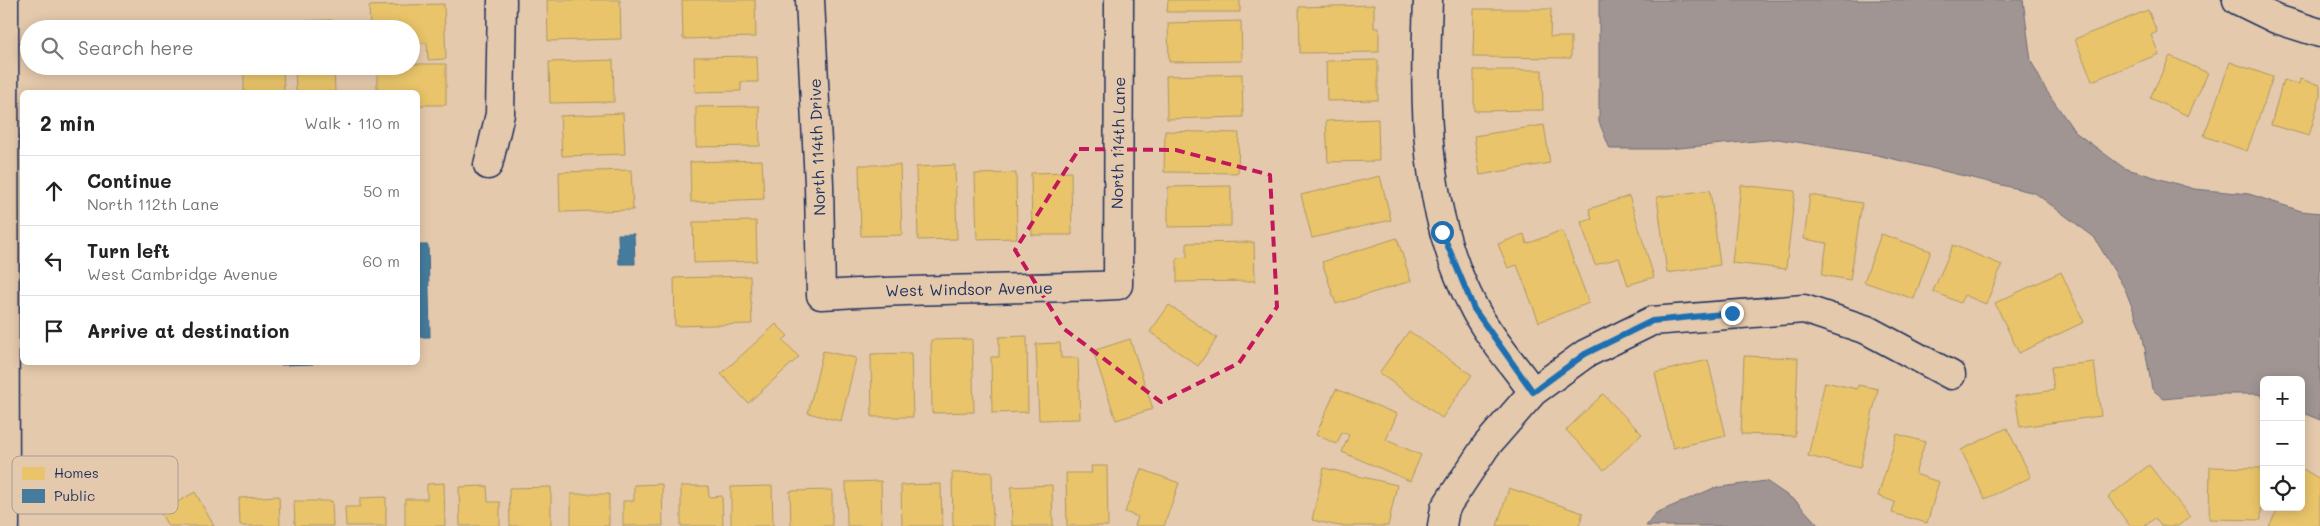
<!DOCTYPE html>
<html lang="en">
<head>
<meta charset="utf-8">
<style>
  :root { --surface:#fff; --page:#f2f2f2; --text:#222; --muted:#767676; --line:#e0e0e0 }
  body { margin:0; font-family:Mali,sans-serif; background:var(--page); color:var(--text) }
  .controls { position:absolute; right:15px; bottom:15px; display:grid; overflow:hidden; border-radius:8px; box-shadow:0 2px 12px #0003 }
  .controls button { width:45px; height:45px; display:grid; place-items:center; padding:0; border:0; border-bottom:1px solid var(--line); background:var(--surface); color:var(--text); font:25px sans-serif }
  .stop { position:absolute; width:15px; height:15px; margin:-11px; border:4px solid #1f6fb2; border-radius:50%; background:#fff }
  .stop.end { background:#1f6fb2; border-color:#fff; box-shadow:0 1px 5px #0008 }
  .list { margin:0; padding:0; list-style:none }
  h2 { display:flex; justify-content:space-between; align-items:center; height:65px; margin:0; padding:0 20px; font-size:21px }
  h2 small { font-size:16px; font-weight:400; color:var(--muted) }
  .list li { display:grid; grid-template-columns:32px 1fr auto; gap:15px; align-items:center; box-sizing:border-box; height:70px; padding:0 20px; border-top:1px solid var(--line) }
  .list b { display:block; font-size:19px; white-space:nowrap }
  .list p { margin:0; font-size:16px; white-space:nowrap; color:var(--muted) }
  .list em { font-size:16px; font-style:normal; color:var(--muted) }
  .icon { flex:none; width:28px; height:28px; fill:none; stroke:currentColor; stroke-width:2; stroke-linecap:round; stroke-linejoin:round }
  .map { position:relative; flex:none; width:2320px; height:526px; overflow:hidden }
  .search { position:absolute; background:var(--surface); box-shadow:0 2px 12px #0003; left:20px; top:20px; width:400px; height:55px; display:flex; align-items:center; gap:12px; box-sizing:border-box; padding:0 18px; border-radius:28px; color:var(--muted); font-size:19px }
  .panel { position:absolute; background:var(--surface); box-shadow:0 2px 12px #0003; left:20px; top:90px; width:400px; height:275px; border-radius:8px }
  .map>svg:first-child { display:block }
  .water { fill:#a09592; stroke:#6b6c7d }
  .homes { fill:#e9c46a; stroke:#ab9766 }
  .public { fill:#457b9d; stroke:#38648a }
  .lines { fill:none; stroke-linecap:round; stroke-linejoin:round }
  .minor-casing { stroke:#1b2f5e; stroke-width:31 }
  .secondary-casing { stroke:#1b2f5e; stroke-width:31 }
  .minor { stroke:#e5c9ac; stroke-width:28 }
  .secondary { stroke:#e5c9ac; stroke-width:28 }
  .route { stroke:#1f6fb2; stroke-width:6 }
  .marked { fill:none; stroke:#c2185b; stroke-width:4; stroke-dasharray:10 6; stroke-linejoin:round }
  .labels { text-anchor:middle; stroke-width:5; stroke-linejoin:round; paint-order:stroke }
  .street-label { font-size:16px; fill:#1b2f5e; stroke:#e5c9ac }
  .key { fill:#e5c9ac; stroke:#a89b95; stroke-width:1 }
  .key-label { font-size:14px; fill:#1b2f5e }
</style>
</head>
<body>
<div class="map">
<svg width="2320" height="526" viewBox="0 0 2320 526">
  <rect width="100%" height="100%" fill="#e5c9ac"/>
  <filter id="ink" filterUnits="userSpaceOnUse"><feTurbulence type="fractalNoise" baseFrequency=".02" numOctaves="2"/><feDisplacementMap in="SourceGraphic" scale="10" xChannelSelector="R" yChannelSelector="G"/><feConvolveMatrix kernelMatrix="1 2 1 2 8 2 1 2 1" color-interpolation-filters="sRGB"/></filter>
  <g filter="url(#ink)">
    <!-- water -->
    <path class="water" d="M 1599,0 L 2023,0 L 2031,61 L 2046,90 L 2075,132 L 2124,168 L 2194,189 L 2249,194 L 2301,211 L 2320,213 L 2320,420 L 2301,412 L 2301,380 L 2264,380 L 2264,397 L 2258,394 L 2212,394 L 2164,399 L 2152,389 L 2142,332 L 2125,289 L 2094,237 L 2035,193 L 1877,155 L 1778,139 L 1667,149 L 1610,149 L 1599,122 Z
      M 1766,481 L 1797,502 L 1819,526 L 1646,526 L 1656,513 L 1714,488 Z"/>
    <!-- homes -->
    <path class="homes" d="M 547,0 L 620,0 L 621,39 L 548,41 Z
      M 682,0 L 755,0 L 756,37 L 683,39 Z
      M 1168,0 L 1240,0 L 1240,12 L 1167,12 Z
      M 444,4 L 446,59 L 428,60 L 427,43 L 411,43 L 411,29 L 370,29 L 369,6 Z
      M 1374,5 L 1374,28 L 1379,28 L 1379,52 L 1300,53 L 1299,7 Z
      M 1474,9 L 1551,9 L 1550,37 L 1571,37 L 1571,58 L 1473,57 Z
      M 2148,10 L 2157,32 L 2151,35 L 2159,54 L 2092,81 L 2075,39 Z
      M 332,20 L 332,29 L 294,29 L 293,21 Z
      M 1241,21 L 1242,61 L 1169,62 L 1168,23 Z
      M 282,22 L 282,29 L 243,29 L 242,23 Z
      M 757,56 L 758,82 L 741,82 L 741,91 L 695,92 L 694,57 Z
      M 2170,56 L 2208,73 L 2188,116 L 2150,98 Z
      M 613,60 L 614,102 L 550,103 L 549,62 Z
      M 1378,60 L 1378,100 L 1327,101 L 1326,61 Z
      M 2230,62 L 2273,77 L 2247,151 L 2204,136 Z
      M 411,64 L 446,64 L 446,105 L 418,105 L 418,92 L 377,92 L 377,66 L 411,66 Z
      M 244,66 L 283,66 L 284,92 L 244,92 Z
      M 295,66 L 334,66 L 335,92 L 296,92 Z
      M 1474,70 L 1542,70 L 1543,110 L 1474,111 Z
      M 1242,74 L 1243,117 L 1167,119 L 1166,76 Z
      M 2300,79 L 2320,85 L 2320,97 L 2309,136 L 2271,125 L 2283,80 L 2299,84 Z
      M 759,106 L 760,146 L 696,147 L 696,107 Z
      M 623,113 L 625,154 L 562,156 L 560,116 Z
      M 1378,119 L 1379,161 L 1328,162 L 1326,121 Z
      M 1544,125 L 1550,163 L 1480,175 L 1474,136 Z
      M 1165,131 L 1239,133 L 1238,173 L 1164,172 Z
      M 762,160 L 764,199 L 691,202 L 690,162 Z
      M 859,165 L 900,165 L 902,235 L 861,236 Z
      M 955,165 L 957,239 L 918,240 L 916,167 Z
      M 631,170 L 633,210 L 560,212 L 559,172 Z
      M 1071,172 L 1072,235 L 1032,235 L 1031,173 Z
      M 1016,173 L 1017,238 L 977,239 L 975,174 Z
      M 1380,176 L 1391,220 L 1312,238 L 1301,195 Z
      M 1741,185 L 1795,191 L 1786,269 L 1732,263 Z
      M 1231,186 L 1231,226 L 1168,227 L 1168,187 Z
      M 1710,190 L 1720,265 L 1667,273 L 1657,197 Z
      M 1810,195 L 1862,203 L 1850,280 L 1822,275 L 1827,243 L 1804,239 Z
      M 1629,196 L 1654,277 L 1628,285 L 1619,258 L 1595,265 L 1581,222 L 1592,219 L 1589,209 Z
      M 756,221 L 757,261 L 694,263 L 693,222 Z
      M 1562,230 L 1589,303 L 1539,322 L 1517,265 L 1508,268 L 1498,244 L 1524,234 L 1527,244 Z
      M 1881,234 L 1931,251 L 1914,299 L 1864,282 Z
      M 1397,238 L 1411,281 L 1336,304 L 1322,262 Z
      M 1254,242 L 1255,281 L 1177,282 L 1177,258 L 1187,257 L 1187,243 Z
      M 1953,245 L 2002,265 L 1986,304 L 1964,295 L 1960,303 L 1933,291 Z
      M 2061,272 L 2084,322 L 2019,353 L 1995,303 Z
      M 750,276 L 752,324 L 675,326 L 674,278 Z
      M 1169,305 L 1217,338 L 1198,366 L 1150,332 Z
      M 776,324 L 788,336 L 783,340 L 799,357 L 748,403 L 721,374 Z
      M 1409,331 L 1472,375 L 1442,418 L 1379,373 Z
      M 1027,336 L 1028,412 L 992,413 L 991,357 L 999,357 L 999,337 Z
      M 972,339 L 974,412 L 932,413 L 931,340 Z
      M 1130,339 L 1153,409 L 1116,420 L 1093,351 Z
      M 1060,343 L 1061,358 L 1078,358 L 1080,419 L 1039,420 L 1036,344 Z
      M 823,351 L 856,358 L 841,421 L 808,413 Z
      M 911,353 L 913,417 L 872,417 L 871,354 Z
      M 1744,356 L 1798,358 L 1795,436 L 1741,434 Z
      M 1708,360 L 1726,436 L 1673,448 L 1655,373 Z
      M 2094,362 L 2101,416 L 2020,427 L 2015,396 L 2054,390 L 2051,367 Z
      M 1825,382 L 1857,389 L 1858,385 L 1878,389 L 1860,468 L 1808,456 Z
      M 1336,389 L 1397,414 L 1386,440 L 1421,455 L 1410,481 L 1342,452 L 1349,435 L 1342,432 L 1337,444 L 1316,435 Z
      M 1603,394 L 1642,434 L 1604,470 L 1566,430 Z
      M 2007,428 L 2031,477 L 1985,499 L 1961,450 Z
      M 1897,434 L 1925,442 L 1915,474 L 1939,482 L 1927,523 L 1892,513 L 1895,502 L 1878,496 Z
      M 2149,465 L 2190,517 L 2178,526 L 2161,526 L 2155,518 L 2145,526 L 2130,526 L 2108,497 Z
      M 1091,466 L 1107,466 L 1108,526 L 1067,526 L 1066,473 L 1092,473 Z
      M 2210,467 L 2262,468 L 2261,520 L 2209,519 Z
      M 1324,468 L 1397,485 L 1388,526 L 1339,526 L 1312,520 Z
      M 2301,468 L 2320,479 L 2320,526 L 2269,526 L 2279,507 L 2301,507 Z
      M 1141,469 L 1179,483 L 1164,526 L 1135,526 L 1138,517 L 1125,512 Z
      M 992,472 L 993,526 L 953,526 L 952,473 Z
      M 881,481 L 882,526 L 847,526 L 846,482 Z
      M 444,483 L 445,526 L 405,526 L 405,499 L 427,499 L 427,484 Z
      M 662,484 L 663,526 L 623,526 L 623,501 L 634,501 L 634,485 Z
      M 941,484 L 942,526 L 902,526 L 901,485 Z
      M 1052,485 L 1053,526 L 1012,526 L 1011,487 Z
      M 487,486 L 488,502 L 500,502 L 500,526 L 460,526 L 459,487 Z
      M 681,486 L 708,486 L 709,497 L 722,496 L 723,526 L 681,526 Z
      M 772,486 L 773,526 L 731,526 L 731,487 Z
      M 551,487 L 551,526 L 510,526 L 509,488 Z
      M 1509,488 L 1583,513 L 1579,526 L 1497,526 Z
      M 832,490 L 832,526 L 791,526 L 790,491 Z
      M 195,492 L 214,526 L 168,526 L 160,512 Z
      M 571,494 L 609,494 L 609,526 L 571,526 Z
      M 279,496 L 280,526 L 240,526 L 239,498 Z
      M 386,497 L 386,526 L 346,526 L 345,507 L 360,507 L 360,498 Z
      M 294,501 L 332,501 L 333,526 L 295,526 Z"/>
    <!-- public -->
    <path class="public" d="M 618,234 L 634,234 L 635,264 L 619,264 Z
      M 418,245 L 428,245 L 430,337 L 418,337 Z
      M 281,362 L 313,362 L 313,364 L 281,365 Z"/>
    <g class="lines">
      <defs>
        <path id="minor" d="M 810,0 L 819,184 L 821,295 C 920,288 1019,290 1118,285 L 1119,0
          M 1428,0 C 1424,105 1423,212 1474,308 C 1488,336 1515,366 1533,392 L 1486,446 L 1445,508 L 1442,526
          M 2237,0 L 2276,19 L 2320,33
          M 488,165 L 500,114 L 502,0
          M 1533,392 L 1585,354 L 1652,321 L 1804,309 L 1867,330 L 1951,375"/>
        <path id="secondary" d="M 4,0 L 5,526"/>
      </defs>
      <!-- minor casing -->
      <use href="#minor" class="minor-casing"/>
      <!-- secondary casing -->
      <use href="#secondary" class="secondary-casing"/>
      <!-- minor -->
      <use href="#minor" class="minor"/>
      <!-- secondary -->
      <use href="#secondary" class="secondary"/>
    </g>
  </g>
  <g class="lines" filter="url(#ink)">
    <!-- route -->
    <path class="route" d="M 1442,232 L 1474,309 L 1533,392 L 1585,354 L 1652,321 L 1732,313"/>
  </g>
  <!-- marked area -->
  <path class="marked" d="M 1079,149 L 1176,150 L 1270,175 L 1277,307 L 1239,363 L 1161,402 L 1063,328 L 1015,250 Z"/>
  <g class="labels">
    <!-- street labels -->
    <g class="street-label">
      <text transform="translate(1118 143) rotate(-89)" y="6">North 114th Lane</text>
      <text transform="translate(817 147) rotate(-92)" y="6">North 114th Drive</text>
      <text transform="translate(969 289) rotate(-1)" y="6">West Windsor Avenue</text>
    </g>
  </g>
  <!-- legend -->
  <rect x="12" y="456" width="166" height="58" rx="8" class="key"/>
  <rect x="22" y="467" width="23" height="13" fill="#e9c46a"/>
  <rect x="22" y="489" width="23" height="14" fill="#457b9d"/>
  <g class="key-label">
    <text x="54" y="478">Homes</text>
    <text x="54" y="501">Public</text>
  </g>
</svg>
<div class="controls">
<button>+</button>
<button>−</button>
<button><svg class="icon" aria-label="locate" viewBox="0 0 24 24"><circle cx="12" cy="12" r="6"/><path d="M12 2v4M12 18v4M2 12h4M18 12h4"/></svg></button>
</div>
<div class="stop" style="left:1442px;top:232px"></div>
<div class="stop end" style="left:1732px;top:313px"></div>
<div class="search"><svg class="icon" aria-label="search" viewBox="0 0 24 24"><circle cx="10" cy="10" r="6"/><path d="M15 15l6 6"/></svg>Search here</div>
<section class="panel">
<h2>2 min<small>Walk · 110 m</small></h2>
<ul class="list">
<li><svg class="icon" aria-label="ahead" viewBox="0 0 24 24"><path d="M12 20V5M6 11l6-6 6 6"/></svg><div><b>Continue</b><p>North 112th Lane</p></div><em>50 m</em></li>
<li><svg class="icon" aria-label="left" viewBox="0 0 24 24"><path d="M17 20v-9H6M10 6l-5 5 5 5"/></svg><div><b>Turn left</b><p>West Cambridge Avenue</p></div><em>60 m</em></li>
<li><svg class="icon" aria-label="arrive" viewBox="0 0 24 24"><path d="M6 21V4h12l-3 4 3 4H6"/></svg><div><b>Arrive at destination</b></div></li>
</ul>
</section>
</div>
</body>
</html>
